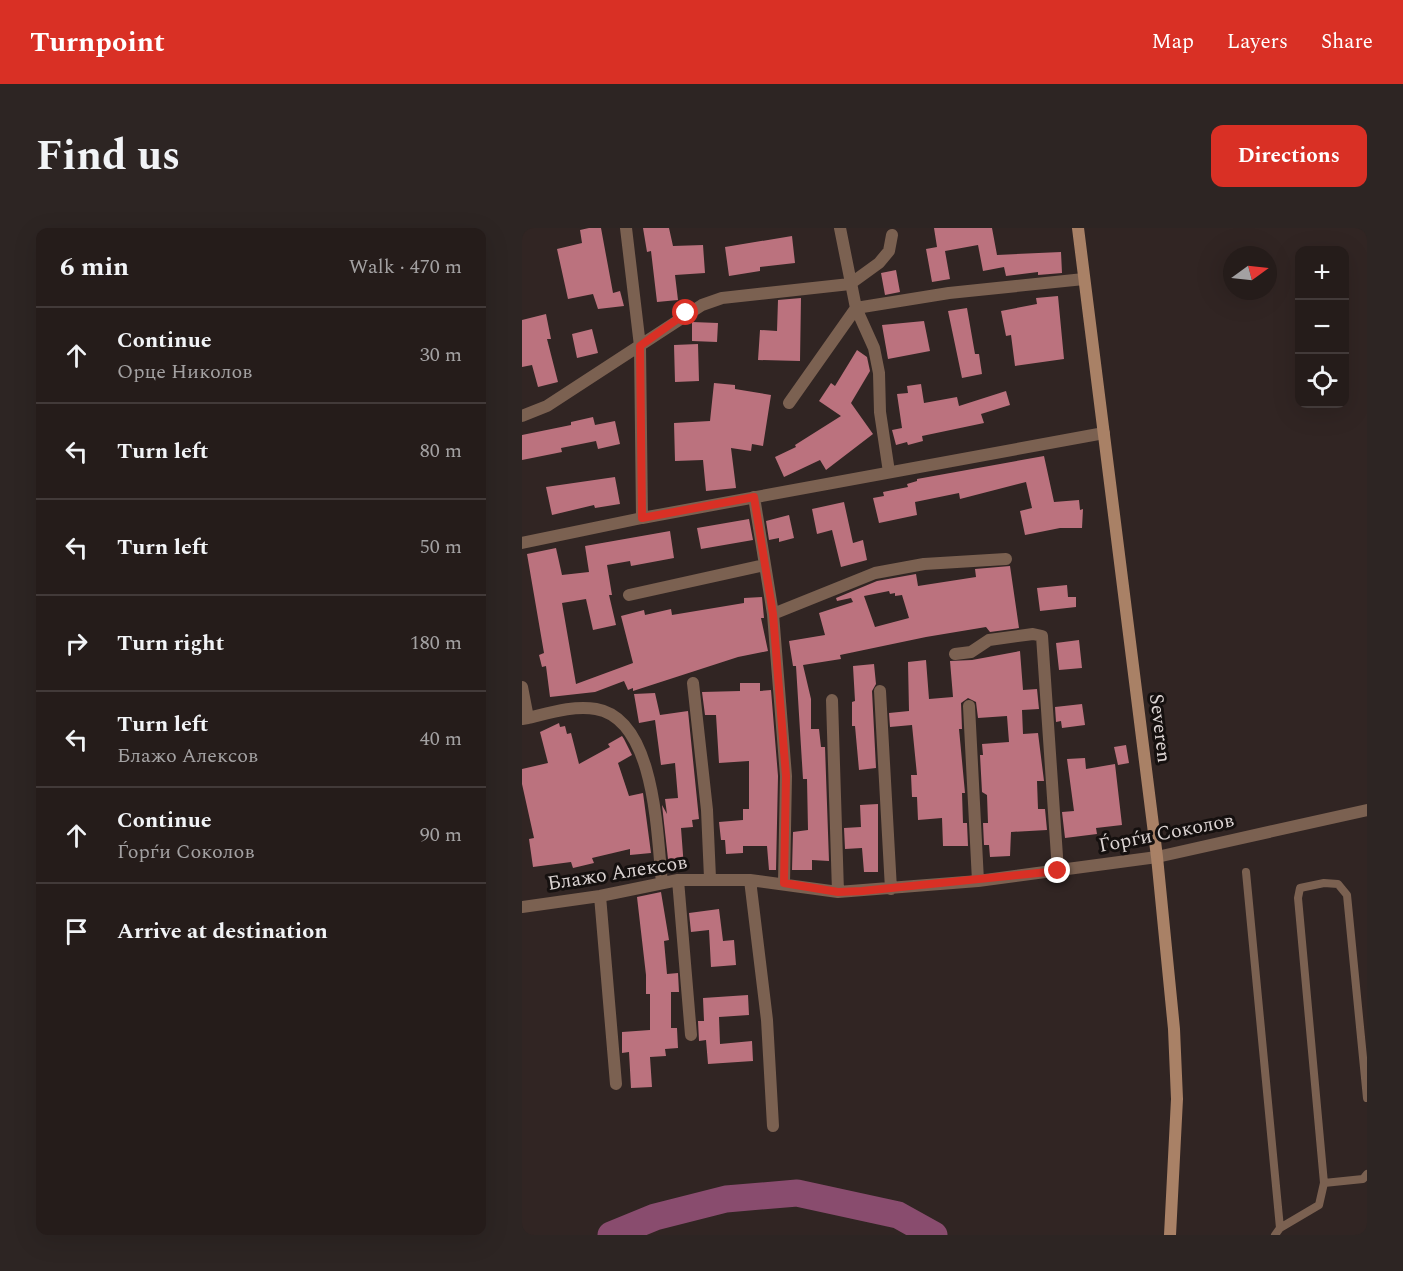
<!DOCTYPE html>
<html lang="en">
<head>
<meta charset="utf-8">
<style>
  :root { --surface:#251c1a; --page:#2d2523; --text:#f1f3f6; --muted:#a3a1a2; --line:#423a39; --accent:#d93025 }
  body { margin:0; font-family:Spectral,serif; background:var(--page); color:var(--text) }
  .controls { position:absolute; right:18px; top:18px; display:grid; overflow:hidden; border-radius:12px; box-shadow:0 6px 24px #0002 }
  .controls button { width:54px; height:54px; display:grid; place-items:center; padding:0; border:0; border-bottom:2px solid var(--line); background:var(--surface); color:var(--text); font:30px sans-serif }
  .compass { position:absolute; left:701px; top:18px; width:54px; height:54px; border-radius:50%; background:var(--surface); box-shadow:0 6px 24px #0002; rotate:75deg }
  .stop { position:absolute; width:18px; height:18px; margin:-14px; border:4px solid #d93025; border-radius:50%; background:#fff }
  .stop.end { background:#d93025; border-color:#fff; box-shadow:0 2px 6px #0008 }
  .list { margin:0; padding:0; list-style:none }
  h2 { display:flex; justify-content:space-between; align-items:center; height:78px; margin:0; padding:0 24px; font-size:26px }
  h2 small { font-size:20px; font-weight:400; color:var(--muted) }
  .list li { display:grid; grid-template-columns:39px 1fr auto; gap:18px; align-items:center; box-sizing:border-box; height:96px; padding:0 24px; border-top:2px solid var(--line) }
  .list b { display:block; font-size:22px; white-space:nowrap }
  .list p { margin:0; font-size:20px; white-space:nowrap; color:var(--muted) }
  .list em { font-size:20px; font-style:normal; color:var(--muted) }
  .icon { flex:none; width:33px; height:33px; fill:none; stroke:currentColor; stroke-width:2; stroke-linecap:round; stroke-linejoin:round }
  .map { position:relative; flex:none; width:845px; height:1007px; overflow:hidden; border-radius:12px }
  header { display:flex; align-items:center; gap:36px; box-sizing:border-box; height:84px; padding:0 30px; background:var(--accent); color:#fff }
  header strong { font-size:28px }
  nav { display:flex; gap:33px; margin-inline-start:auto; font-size:21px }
  .intro { display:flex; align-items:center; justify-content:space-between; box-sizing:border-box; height:144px; padding:0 36px }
  h1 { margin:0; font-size:42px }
  .button { padding:15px 27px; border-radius:12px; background:var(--accent); color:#fff; font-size:21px; font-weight:700 }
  main { display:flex; gap:36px; padding:0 36px }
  aside { flex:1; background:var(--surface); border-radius:12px; box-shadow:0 6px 24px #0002 }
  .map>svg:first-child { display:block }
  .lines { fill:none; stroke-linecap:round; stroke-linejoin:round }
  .river { stroke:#894c6e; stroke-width:27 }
  .building { fill:#bb727e; fill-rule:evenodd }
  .service { stroke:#7b6151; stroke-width:8 }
  .minor { stroke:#7b6151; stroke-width:12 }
  .secondary { stroke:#a98166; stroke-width:12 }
  .route { stroke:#d93025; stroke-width:8 }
  .labels { text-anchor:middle; stroke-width:6; stroke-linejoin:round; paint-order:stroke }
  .street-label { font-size:20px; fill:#dcd4d3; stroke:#15100f }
</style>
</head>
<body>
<header>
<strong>Turnpoint</strong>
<nav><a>Map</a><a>Layers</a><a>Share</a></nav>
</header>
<div class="intro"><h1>Find us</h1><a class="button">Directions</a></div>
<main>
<aside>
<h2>6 min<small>Walk · 470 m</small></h2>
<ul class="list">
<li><svg class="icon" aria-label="ahead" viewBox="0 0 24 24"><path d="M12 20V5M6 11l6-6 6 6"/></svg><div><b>Continue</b><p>Орце Николов</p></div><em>30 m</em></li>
<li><svg class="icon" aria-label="left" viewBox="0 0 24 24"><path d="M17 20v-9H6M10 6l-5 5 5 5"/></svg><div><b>Turn left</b></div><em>80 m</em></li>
<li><svg class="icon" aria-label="left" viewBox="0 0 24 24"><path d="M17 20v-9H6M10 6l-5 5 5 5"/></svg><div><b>Turn left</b></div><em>50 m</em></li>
<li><svg class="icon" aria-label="right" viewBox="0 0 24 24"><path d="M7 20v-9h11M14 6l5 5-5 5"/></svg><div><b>Turn right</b></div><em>180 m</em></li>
<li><svg class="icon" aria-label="left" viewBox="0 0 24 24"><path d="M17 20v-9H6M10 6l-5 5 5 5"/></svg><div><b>Turn left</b><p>Блажо Алексов</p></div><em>40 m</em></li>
<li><svg class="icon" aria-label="ahead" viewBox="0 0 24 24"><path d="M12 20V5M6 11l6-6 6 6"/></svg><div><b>Continue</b><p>Ѓорѓи Соколов</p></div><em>90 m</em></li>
<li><svg class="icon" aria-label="arrive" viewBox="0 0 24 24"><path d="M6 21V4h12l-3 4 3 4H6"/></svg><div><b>Arrive at destination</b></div></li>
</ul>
</aside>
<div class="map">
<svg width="845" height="1007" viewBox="0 0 845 1007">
  <rect width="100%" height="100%" fill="#312523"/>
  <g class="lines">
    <!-- river -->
    <path class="river" d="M 89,1007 L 133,989 L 204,971 L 275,965 L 376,987 L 412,1007"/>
  </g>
  <!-- building -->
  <path class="building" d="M 67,0 L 79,0 L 91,65 L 98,63 L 102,78 L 76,81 L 71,66 L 46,71 L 35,21 L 60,15 L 58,2 Z
    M 121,0 L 147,0 L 151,18 L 181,17 L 183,45 L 153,47 L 156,72 L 135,74 L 129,23 L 125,24 Z
    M 412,0 L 470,0 L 475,27 L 539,24 L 540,45 L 516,47 L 516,44 L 484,48 L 482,39 L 461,43 L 456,17 L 423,23 L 428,51 L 410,54 L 404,21 L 415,19 Z
    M 270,8 L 273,35 L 238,39 L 238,43 L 207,48 L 203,19 Z
    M 374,42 L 378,64 L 363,67 L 359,45 Z
    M 536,68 L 542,131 L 493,138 L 489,107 L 484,108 L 479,83 L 515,76 L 514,70 Z
    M 279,70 L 278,133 L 236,132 L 238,102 L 255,103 L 256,72 Z
    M 445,80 L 453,126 L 457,126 L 460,146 L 440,150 L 426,83 Z
    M 24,86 L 29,111 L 25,111 L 36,154 L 16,159 L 10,137 L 0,139 L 0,92 Z
    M 402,93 L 408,123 L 366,131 L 360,97 Z
    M 170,94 L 196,95 L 195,114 L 170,113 Z
    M 70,101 L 76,125 L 55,130 L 50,106 Z
    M 176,116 L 177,153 L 153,154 L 152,117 Z
    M 335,122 L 345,129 L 348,143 L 329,175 L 351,206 L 304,242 L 298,232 L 262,249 L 253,229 L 274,219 L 273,217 L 319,188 L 297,173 L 309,155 L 313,158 Z
    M 192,155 L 213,157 L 213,161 L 249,167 L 241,218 L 230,216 L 229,223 L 209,220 L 214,260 L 184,263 L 181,232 L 153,233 L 152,195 L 188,193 Z
    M 399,156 L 402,175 L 435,169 L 437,178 L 484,163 L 488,177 L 459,186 L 462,195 L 400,208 L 401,213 L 386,217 L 385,214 L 374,217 L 370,202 L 380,200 L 375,166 L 386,165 L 385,158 Z
    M 71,189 L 73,197 L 93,193 L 98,216 L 76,221 L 74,213 L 39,220 L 40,224 L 0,232 L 0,207 L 49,197 L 49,194 Z
    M 522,228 L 532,274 L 557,272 L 558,282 L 561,281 L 560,300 L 538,300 L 503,307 L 498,283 L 510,280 L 504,254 L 438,271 L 437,265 L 393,274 L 395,287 L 357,295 L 351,270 L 362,268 L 361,264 L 386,259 L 385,256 L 395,253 L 395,251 Z
    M 93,249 L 98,276 L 73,280 L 72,277 L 30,287 L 24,259 Z
    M 322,274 L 331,315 L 341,312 L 345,332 L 319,339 L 310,302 L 295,306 L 290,281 Z
    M 267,287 L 272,310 L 257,314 L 257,310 L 247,312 L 244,293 Z
    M 227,291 L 231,312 L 179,321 L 175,300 Z
    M 148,303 L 152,330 L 109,338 L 108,333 L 85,337 L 90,367 L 87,367 L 94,397 L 71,402 L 64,371 L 40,375 L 54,456 L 111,435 L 99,388 L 122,382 L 123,387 L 149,381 L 150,387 L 222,375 L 222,370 L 240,369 L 242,390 L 239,390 L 246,423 L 216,429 L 111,463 L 111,460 L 106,462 L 102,453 L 73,464 L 28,469 L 24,438 L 20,439 L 17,427 L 22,425 L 5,326 L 34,320 L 40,347 L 67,344 L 63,318 Z
    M 488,338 L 497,400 L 468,404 L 464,399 L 404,409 L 318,427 L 319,431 L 281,437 L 289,471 L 289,501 L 297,501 L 299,519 L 303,519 L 307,633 L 290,632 L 290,642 L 270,642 L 271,604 L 286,602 L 285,551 L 281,551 L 274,438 L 271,438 L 267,413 L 303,407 L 297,385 L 331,374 L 329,370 L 315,373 L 314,370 L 355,353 L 394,346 L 396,358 L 454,349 L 453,341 ZM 367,363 L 368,366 L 373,365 L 373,368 L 380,367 L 387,390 L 353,399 L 342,368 Z
    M 545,357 L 546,369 L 554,369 L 554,379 L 518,383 L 515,360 Z
    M 557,412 L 560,440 L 537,442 L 534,415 Z
    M 498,423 L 501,462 L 515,461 L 517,481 L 500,482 L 501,506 L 516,505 L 522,553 L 515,553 L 516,581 L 523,581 L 525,602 L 489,604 L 488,628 L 468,629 L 467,617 L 462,617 L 461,595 L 466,595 L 465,567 L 460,564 L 458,527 L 461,527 L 460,516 L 487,514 L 485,488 L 456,490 L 454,474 L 446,470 L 439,475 L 440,501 L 437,501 L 443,565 L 440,565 L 441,595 L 445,595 L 446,618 L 421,618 L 420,590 L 396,592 L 395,569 L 390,569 L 389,547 L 395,547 L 390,497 L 368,499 L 367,485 L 387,483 L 386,434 L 404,432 L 407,471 L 431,469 L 428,433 L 450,432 Z
    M 352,436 L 354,456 L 350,463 L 354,540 L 337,542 L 333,498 L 330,498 L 330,474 L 333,473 L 331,438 Z
    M 218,455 L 238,455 L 238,463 L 249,462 L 256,548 L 254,642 L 247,642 L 245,618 L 221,618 L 221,625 L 204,626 L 203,612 L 199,612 L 197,594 L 221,592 L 221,581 L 227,581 L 227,533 L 197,535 L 194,487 L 183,487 L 180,464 L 218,463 Z
    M 133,465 L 138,487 L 166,483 L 177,591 L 170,592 L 171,599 L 159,600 L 162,640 L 147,640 L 140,577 L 145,586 L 143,571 L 156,570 L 153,535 L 139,537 L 133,492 L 117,495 L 112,466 Z
    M 560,476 L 563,497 L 540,500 L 539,493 L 534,494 L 533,479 Z
    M 37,495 L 38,499 L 43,498 L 45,506 L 49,505 L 57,536 L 88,519 L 86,516 L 100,508 L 102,511 L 110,527 L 96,535 L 107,568 L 121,565 L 129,625 L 108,627 L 108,621 L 70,630 L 72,635 L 51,640 L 49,634 L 11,639 L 7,611 L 12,610 L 0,556 L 0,541 L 26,535 L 18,504 Z
    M 604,517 L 607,535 L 596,537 L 592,519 Z
    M 563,530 L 564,541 L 593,536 L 600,597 L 574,600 L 575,606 L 543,610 L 540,584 L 552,583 L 545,531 Z
    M 356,576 L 356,644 L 342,644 L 340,620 L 323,621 L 322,600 L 339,599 L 338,577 Z
    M 139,664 L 147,712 L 142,713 L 145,746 L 156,745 L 157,764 L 149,764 L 149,800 L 155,800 L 156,820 L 143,821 L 144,828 L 128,829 L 130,859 L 109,860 L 107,824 L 100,825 L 100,804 L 128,802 L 128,766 L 124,766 L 124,747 L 115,669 Z
    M 197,681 L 201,713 L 212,712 L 214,737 L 189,739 L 187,702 L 169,704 L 167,685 Z
    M 226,767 L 227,787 L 197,789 L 198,816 L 230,813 L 231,833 L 186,836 L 184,812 L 177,813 L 176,793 L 182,793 L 181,770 Z"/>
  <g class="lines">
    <!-- service -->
    <path class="service" d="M 724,644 L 758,1000 L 753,1007
      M 802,955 L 841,951 L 845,946
      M 758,1000 L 797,977 L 802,955 L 776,670 L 778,660 L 802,655 L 816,656 L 825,667 L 845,870"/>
    <!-- minor -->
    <path class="minor" d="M 104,0 L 118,118 L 120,290
      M 318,0 L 334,80 L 352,120 L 357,145 L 358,184 L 367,244
      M 267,175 L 334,80 L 427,65 L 562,51
      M 0,188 L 25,178 L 180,77 L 200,70 L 328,56 L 357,35 L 367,23 L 370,7
      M 232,269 L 251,386 L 264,548 L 262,655
      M 0,315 L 120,290 L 582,205
      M 107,367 L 242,337
      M 251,386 L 353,345 L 402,336 L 484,331
      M 433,426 L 449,424 L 467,412 L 511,406 L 520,408 L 536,643
      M 171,455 L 185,582 L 188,650
      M 0,459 L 6,490 L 0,491
      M 358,463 L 369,661
      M 310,472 L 316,664
      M 447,478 L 456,653
      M 6,490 C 27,485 52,477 74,481 C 134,491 135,609 140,655
      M 156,652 L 169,807
      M 228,652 L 245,792 L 251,898
      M 78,668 L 94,856
      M 0,679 L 78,668 L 156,652 L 228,652 L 316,664 L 456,653 L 635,629 L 845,582"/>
    <!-- secondary -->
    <path class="secondary" d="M 556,0 L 635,629 L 652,801 L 655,871 L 648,1007"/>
  </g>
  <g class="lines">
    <!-- route -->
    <path class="route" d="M 164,85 L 118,118 L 120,290 L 232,269 L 251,386 L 264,548 L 262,655 L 316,664 L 340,663 L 536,643"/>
  </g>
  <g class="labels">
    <!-- street labels -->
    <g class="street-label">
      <text transform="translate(639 500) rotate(83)" y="7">Severen</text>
      <text transform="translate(644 604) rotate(-11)" y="7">Ѓорѓи Соколов</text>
      <text transform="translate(95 644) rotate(-9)" y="7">Блажо Алексов</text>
    </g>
  </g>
</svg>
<div class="controls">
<button>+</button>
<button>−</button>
<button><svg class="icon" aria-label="locate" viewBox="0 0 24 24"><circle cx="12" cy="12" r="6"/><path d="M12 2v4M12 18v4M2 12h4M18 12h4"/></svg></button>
</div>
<svg class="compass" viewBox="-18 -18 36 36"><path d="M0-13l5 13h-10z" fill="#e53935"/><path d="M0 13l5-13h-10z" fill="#a3a1a2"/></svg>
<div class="stop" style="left:164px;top:85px"></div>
<div class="stop end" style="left:536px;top:643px"></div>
</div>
</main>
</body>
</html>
